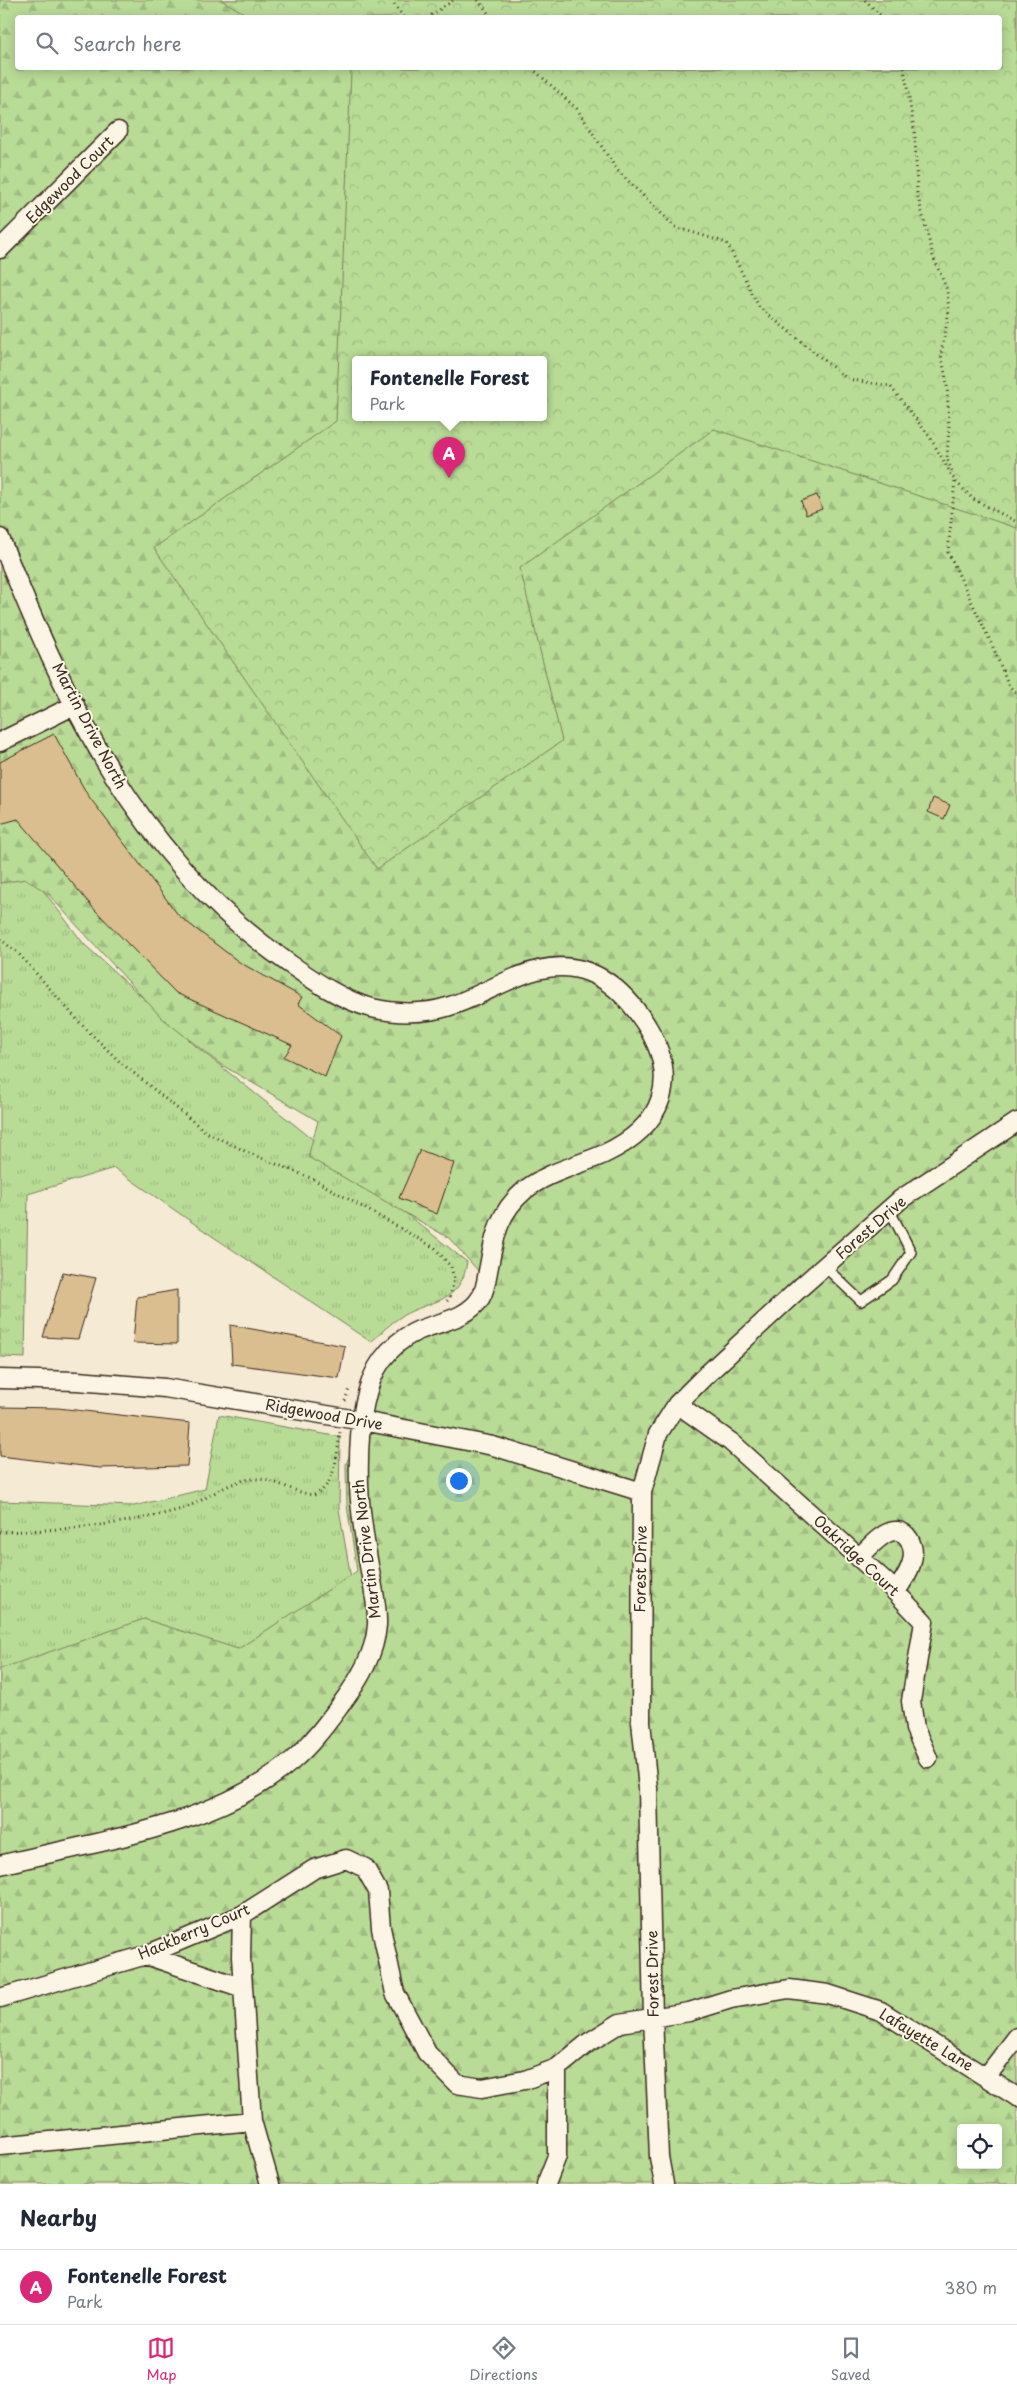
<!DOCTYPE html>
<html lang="en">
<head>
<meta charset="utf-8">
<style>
  :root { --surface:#fff; --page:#f2f2f3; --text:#1f2937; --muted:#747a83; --line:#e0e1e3; --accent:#db2777 }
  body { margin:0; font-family:"Playpen Sans",sans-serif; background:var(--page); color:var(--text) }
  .controls { position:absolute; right:15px; bottom:15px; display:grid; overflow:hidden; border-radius:5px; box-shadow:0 2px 12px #0003 }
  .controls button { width:45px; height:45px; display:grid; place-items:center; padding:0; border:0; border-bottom:1px solid var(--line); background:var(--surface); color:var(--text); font:25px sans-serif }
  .you { position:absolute; left:458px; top:1480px; width:18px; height:18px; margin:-12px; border:4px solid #fff; border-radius:50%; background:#1a73e8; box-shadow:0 0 0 8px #1a73e833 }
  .badge { display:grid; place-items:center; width:32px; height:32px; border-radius:50%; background:var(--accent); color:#fff; font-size:16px; font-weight:700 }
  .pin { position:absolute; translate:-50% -41px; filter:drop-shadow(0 1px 2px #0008) }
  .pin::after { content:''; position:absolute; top:26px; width:18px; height:15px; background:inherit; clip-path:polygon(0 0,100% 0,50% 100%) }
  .popup { position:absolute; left:352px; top:356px; width:195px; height:65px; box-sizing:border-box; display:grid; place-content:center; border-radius:5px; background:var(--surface); filter:drop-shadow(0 1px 4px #0005); font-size:16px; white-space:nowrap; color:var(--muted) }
  .popup b { font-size:19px; color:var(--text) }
  .popup::after { content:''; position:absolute; left:50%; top:100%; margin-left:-10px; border:10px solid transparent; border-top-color:var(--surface) }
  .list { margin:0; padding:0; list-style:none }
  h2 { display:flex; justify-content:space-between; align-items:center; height:65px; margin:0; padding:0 20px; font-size:21px }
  h2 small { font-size:16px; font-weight:400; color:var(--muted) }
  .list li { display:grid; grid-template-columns:32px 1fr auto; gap:15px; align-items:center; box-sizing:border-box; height:75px; padding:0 20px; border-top:1px solid var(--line) }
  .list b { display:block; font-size:19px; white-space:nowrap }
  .list p { margin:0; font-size:16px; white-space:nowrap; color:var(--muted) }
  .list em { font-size:16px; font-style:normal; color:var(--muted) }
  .icon { flex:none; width:28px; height:28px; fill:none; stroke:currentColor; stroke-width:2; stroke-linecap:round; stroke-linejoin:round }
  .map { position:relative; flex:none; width:1017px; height:2184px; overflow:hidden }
  .search { position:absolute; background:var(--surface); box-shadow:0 2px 12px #0003; left:15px; right:15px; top:15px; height:55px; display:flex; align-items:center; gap:12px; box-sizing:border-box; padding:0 18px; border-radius:5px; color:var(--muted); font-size:19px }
  .sheet { height:140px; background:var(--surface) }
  nav { display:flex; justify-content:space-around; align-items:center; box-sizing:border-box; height:70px; border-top:1px solid var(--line); background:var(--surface); font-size:14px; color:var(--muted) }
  nav a { display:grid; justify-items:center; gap:2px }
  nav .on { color:var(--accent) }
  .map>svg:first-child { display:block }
  .grass { fill:url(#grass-tufts); stroke:#7a825a }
  .forest { fill:url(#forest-firs); stroke:#7a825a; fill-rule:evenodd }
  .park { fill:url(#park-crowns); stroke:#7a825a; fill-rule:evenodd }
  .building { fill:#dabe8f; stroke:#3b2a1e }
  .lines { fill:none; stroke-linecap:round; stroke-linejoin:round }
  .lane-casing { stroke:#3b2a1e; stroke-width:12 }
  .street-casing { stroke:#3b2a1e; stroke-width:21 }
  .path { stroke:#3b2a1e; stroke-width:3; stroke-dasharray:1 4; stroke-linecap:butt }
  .lane { stroke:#fcf5e5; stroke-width:9 }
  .street { stroke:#fcf5e5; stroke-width:18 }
  .labels { text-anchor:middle; stroke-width:4; stroke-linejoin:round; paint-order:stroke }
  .street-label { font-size:15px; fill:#3b2a1e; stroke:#fcf5e5 }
</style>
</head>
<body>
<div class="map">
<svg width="1017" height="2184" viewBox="0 0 1017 2184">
  <defs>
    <pattern id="grass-tufts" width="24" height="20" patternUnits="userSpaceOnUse" patternTransform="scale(1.25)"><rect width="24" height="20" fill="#b8db96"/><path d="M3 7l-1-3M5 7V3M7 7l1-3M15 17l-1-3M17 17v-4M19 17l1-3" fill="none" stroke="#9fbc81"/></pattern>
    <pattern id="forest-firs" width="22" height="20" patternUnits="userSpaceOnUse" patternTransform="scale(1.25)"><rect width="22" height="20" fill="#b8db96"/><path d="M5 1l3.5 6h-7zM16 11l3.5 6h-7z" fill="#9fbc81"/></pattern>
    <pattern id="park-crowns" width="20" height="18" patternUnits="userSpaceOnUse" patternTransform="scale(1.25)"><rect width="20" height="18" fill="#b8db96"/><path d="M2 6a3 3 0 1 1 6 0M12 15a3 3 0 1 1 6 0" fill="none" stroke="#9fbc81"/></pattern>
  </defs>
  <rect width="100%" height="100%" fill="#f5ead4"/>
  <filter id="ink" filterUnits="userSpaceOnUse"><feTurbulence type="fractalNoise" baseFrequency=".02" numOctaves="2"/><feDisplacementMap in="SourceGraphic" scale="10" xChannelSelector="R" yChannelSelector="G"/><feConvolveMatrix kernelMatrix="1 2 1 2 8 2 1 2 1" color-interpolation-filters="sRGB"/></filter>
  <g filter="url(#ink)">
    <!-- grass -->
    <path class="grass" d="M 7,843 L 84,944 L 198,1048 L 467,1262 C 461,1304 432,1299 402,1316 C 390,1323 381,1333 371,1342 L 209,1234 L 114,1168 L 28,1194 L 25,1358 L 0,1357 L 0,845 Z
      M 219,1415 L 340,1437 L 339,1509 L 351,1578 L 194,1686 L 0,1737 L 0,1501 L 134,1506 L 205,1489 Z"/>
    <!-- forest -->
    <path class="forest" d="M 0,0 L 1017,0 L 1017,2184 L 0,2184 L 0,1669 L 144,1619 L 238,1649 L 357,1571 L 347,1505 L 346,1464 L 354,1445 L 368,1367 L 465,1303 L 475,1292 L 481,1274 L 449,1238 L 308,1157 L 318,1121 L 220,1064 L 162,1018 L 47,893 L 26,879 L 0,883 ZM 18,18 L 1000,18 L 1000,68 L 18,68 ZM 355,359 L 543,359 L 543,417 L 355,417 ZM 961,2128 L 998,2128 L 998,2165 L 961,2165 Z"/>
    <!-- park -->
    <path class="park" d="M 221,0 L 1017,0 L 1017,528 L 714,429 L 520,568 L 562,741 L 377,869 L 154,548 L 336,421 L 351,72 L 343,68 L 1000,68 L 1000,18 L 253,18 ZM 355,359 L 543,359 L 543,417 L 355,417 Z"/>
    <!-- building -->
    <path class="building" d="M 817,495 L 822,509 L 806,515 L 801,501 Z
      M 54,734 L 87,794 L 179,916 L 239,962 L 302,997 L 298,1004 L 341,1036 L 325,1077 L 284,1057 L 292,1045 L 176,993 L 95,910 L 18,819 L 0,824 L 0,762 Z
      M 933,798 L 950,805 L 944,819 L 928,812 Z
      M 420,1150 L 454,1163 L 437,1214 L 399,1198 Z
      M 63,1272 L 96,1278 L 78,1339 L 43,1337 Z
      M 177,1290 L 177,1344 L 133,1343 L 137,1297 Z
      M 230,1325 L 345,1346 L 339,1378 L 232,1364 Z
      M 0,1407 L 58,1408 L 190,1423 L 187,1466 L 100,1468 L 0,1456 Z"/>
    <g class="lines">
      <defs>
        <path id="lane" d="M 825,1267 L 861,1301 L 892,1280 L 911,1252 L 889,1209"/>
        <path id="street" d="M 0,249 L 118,131
          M 0,538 C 65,701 138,859 287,962 C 313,980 341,1000 372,1008 C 396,1014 424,1014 447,1007 C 471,1000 494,986 517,977 C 573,953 613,974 645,1023 C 681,1079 664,1126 604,1154 C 577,1166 548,1172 525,1190 C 499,1212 495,1234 489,1266 C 487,1275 486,1289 481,1297 C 468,1320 436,1322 415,1332 C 402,1338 391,1348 382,1360 C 360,1390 358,1448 359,1485 C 360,1514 365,1543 370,1571 C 373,1588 378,1607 377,1625 C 375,1654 359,1680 342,1703 C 327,1723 312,1744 293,1760 C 216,1827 95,1841 0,1865
          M 0,742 L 75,705
          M 0,1379 L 77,1381 L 165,1388 L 363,1421 L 493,1446 L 642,1492
          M 677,1404 L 731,1442 L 886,1582 L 924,1622 L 911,1701 L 915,1729 L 928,1758
          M 859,1558 C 870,1546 894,1517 909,1539 C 913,1546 914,1553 912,1561 C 910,1572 901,1583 896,1592
          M 242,1915 L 241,1957 L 252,2121 L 270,2184
          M 146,1955 L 243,1988
          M 0,1998 L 146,1955 L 242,1915 L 314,1869 L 346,1859 L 365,1868 L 378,1891 L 381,1928 L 395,1993 L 427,2053 L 457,2084 L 482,2088 L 525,2080 L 557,2068
          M 987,2076 L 1017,2037
          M 0,2146 L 252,2121
          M 546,2184 L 557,2156 L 557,2068 L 588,2043 L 620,2023 L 689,2012 L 731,1999 L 789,1989 L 828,1994 L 881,2011 L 1017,2097
          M 664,2184 L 659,2157 L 653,2017 L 648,1788 L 641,1722 L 642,1492 L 658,1434 L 677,1404 L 703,1378 L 801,1287 L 901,1199 L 1017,1122"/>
      </defs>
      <!-- lane casing -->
      <use href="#lane" class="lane-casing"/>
      <!-- street casing -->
      <use href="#street" class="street-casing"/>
      <!-- path -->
      <path class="path" d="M 391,0 L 404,18
        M 478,0 L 492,18
        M 865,0 L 883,18
        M 427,18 L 454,0
        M 532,68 L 577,109 L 617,170 L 675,227 L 727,243 L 759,307 L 847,379 L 890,386 L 930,437 L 955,481 L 948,552 L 992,645 L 1009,686 L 1017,694
        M 904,68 L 915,135 L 917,193 L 933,256 L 947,290 L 949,311 L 941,354 L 947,384 L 949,425 L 947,459 L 952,471
        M 956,482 L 973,499 L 1017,522
        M 0,939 L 18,953 L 82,1025 L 119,1061 L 206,1132 L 249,1153 L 313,1179 L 435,1248 L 451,1267 L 454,1278 L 450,1298 L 446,1302
        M 345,1401 L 349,1389
        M 0,1532 C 60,1530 120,1526 178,1510 C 204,1503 228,1479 255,1479 C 276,1479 294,1493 314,1495 C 336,1486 337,1454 340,1432"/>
      <!-- lane -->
      <use href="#lane" class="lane"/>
      <!-- street -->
      <use href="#street" class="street"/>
    </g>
  </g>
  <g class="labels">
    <!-- street labels -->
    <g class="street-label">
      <text transform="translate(70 180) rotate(-45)" y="5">Edgewood Court</text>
      <text transform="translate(89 726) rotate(62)" y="5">Martin Drive North</text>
      <text transform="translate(871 1228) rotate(-41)" y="5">Forest Drive</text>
      <text transform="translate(324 1415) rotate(10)" y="5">Ridgewood Drive</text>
      <text transform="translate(367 1549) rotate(-97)" y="5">Martin Drive North</text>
      <text transform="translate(856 1556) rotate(43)" y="5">Oakridge Court</text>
      <text transform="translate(641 1569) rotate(-89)" y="5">Forest Drive</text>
      <text transform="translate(194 1932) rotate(-23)" y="5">Hackberry Court</text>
      <text transform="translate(653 1974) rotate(-91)" y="5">Forest Drive</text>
      <text transform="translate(926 2040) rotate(31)" y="5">Lafayette Lane</text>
    </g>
  </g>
</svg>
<div class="controls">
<button><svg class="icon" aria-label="locate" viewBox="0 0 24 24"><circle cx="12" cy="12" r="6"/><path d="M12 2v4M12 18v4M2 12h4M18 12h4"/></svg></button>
</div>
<div class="you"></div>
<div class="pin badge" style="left:449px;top:478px">A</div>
<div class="popup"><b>Fontenelle Forest</b>Park</div>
<div class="search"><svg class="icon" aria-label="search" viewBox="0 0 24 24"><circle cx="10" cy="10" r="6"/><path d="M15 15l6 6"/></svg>Search here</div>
</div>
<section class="sheet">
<h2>Nearby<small></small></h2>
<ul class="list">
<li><span class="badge">A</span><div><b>Fontenelle Forest</b><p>Park</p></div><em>380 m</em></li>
</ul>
</section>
<nav>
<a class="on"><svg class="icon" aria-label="map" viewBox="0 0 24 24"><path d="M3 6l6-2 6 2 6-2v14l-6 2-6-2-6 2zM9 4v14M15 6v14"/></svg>Map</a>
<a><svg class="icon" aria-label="directions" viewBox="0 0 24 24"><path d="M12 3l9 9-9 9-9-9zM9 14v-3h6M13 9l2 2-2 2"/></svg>Directions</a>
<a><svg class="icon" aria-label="saved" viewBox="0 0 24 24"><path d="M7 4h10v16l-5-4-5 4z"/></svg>Saved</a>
</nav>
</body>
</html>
